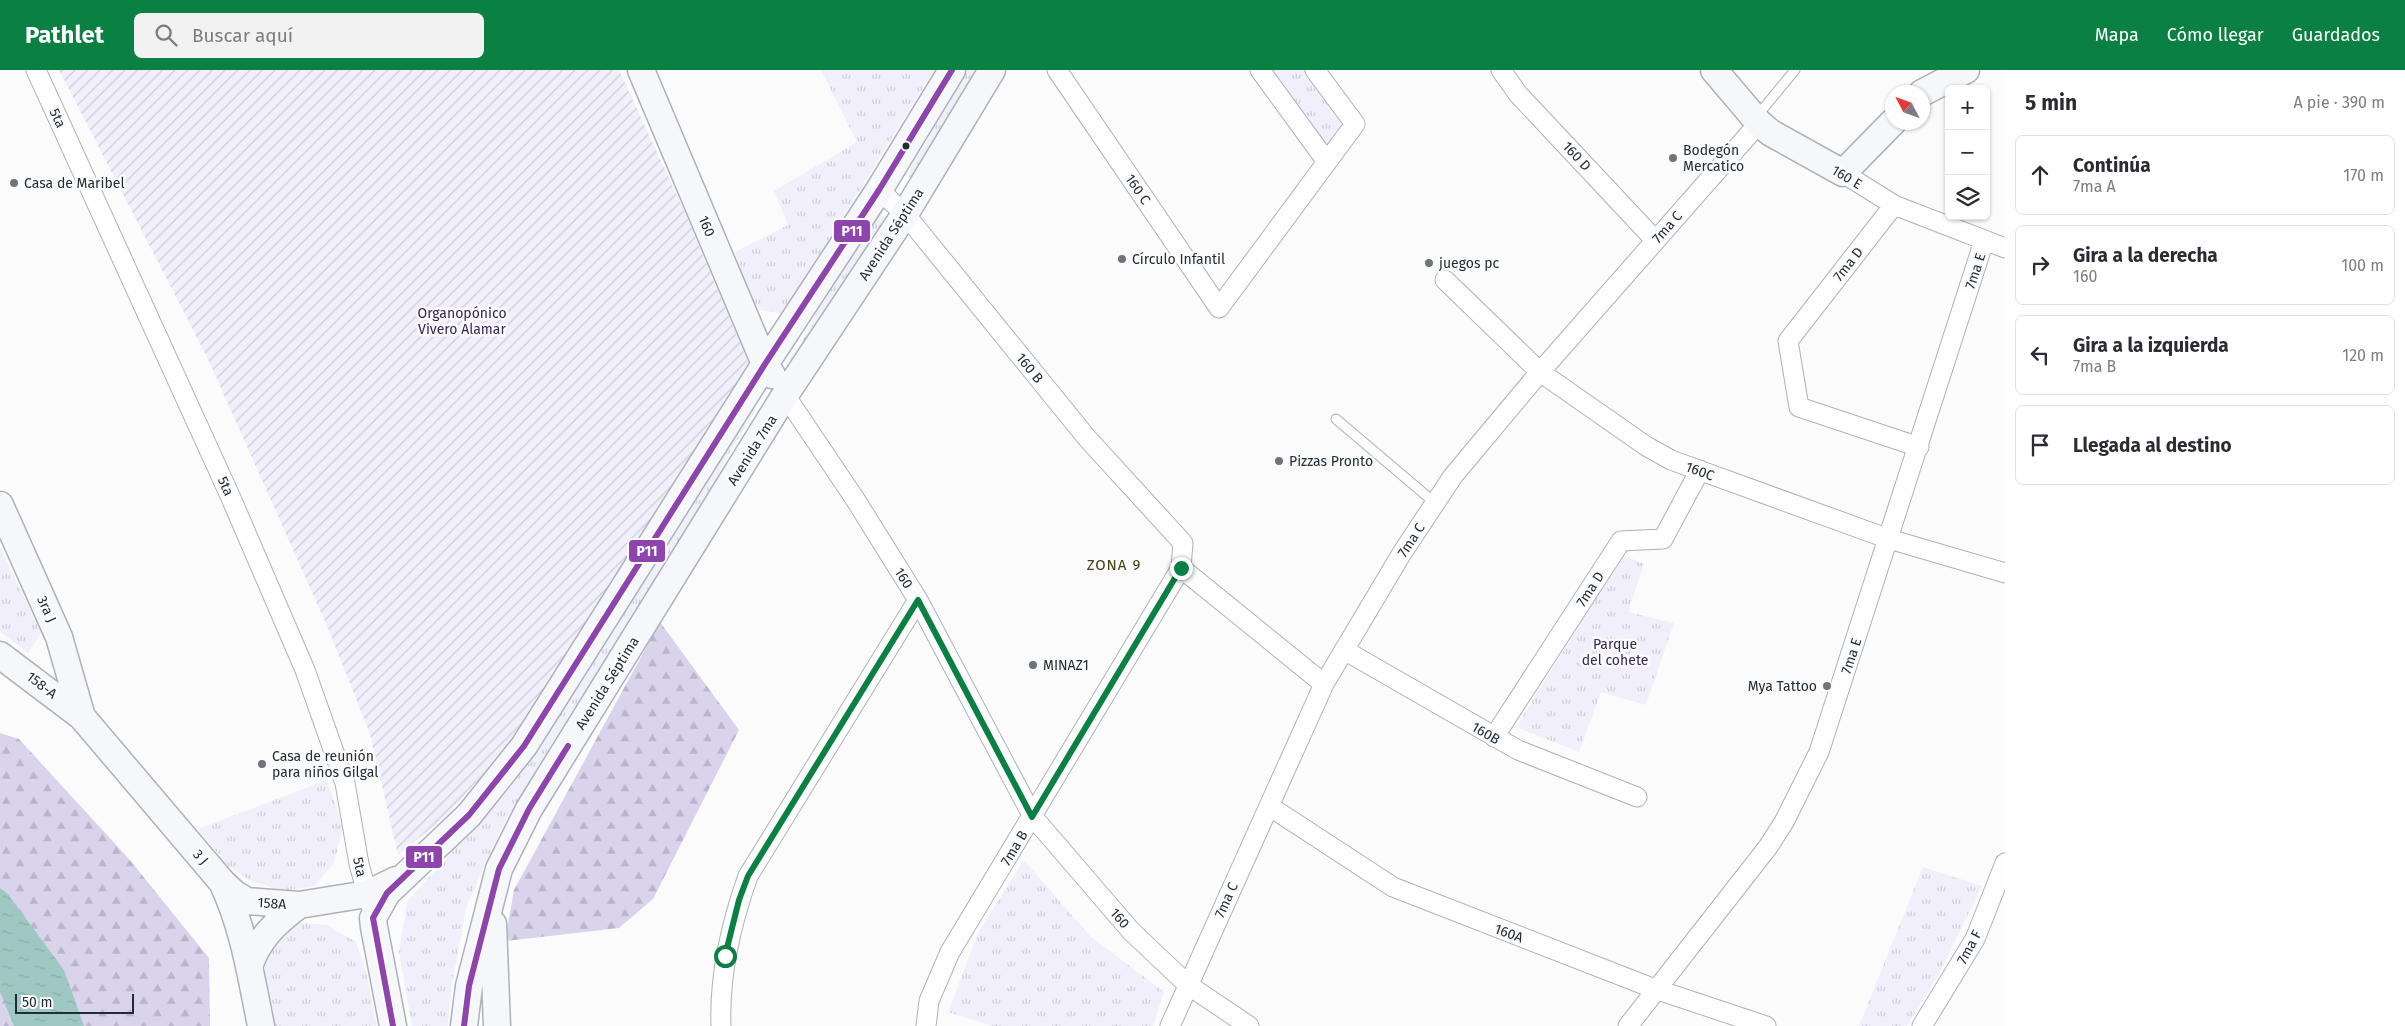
<!DOCTYPE html>
<html lang="es">
<head>
<meta charset="utf-8">
<style>
  :root { --surface:#fff; --page:#f2f2f3; --text:#2b2b33; --muted:#7c7c81; --line:#e1e1e2; --accent:#0b8043 }
  body { margin:0; font-family:"Fira Sans",sans-serif; background:var(--page); color:var(--text) }
  .controls { position:absolute; right:15px; top:15px; display:grid; overflow:hidden; border-radius:8px; box-shadow:0 1px 4px #0004 }
  .controls button { width:45px; height:45px; display:grid; place-items:center; padding:0; border:0; border-bottom:1px solid var(--line); background:var(--surface); color:var(--text); font:25px sans-serif }
  .compass { position:absolute; left:1885px; top:15px; width:45px; height:45px; border-radius:50%; background:var(--surface); box-shadow:0 1px 4px #0004; rotate:311deg }
  .scale { position:absolute; left:15px; bottom:12px; width:119px; box-sizing:border-box; padding-left:5px; border:2px solid #212d36; border-top:0; font-size:14px; line-height:18px; white-space:nowrap; color:#212d36; -webkit-text-stroke:4px #fbfbfb; paint-order:stroke }
  .stop { position:absolute; width:15px; height:15px; margin:-11px; border:4px solid #0b8043; border-radius:50%; background:#fff }
  .stop.end { background:#0b8043; border-color:#fff; box-shadow:0 1px 5px #0008 }
  .list { margin:0; padding:0; list-style:none }
  h2 { display:flex; justify-content:space-between; align-items:center; height:65px; margin:0; padding:0 20px; font-size:21px }
  h2 small { font-size:16px; font-weight:400; color:var(--muted) }
  .list li { display:grid; grid-template-columns:32px 1fr auto; gap:15px; align-items:center; box-sizing:border-box; height:80px; margin:0 10px 10px; padding:0 10px; border:1px solid var(--line); border-radius:8px }
  .list b { display:block; font-size:19px; white-space:nowrap }
  .list p { margin:0; font-size:16px; white-space:nowrap; color:var(--muted) }
  .list em { font-size:16px; font-style:normal; color:var(--muted) }
  .icon { flex:none; width:28px; height:28px; fill:none; stroke:currentColor; stroke-width:2; stroke-linecap:round; stroke-linejoin:round }
  .map { position:relative; flex:none; width:2005px; height:956px; overflow:hidden }
  header { display:flex; align-items:center; gap:30px; box-sizing:border-box; height:70px; padding:0 25px; background:var(--accent); color:#fff }
  header strong { font-size:24px }
  nav { display:flex; gap:28px; margin-inline-start:auto; font-size:18px }
  .search { width:350px; height:45px; background:var(--page); display:flex; align-items:center; gap:12px; box-sizing:border-box; padding:0 18px; border-radius:8px; color:var(--muted); font-size:19px }
  main { display:flex }
  aside { flex:1; background:var(--surface) }
  .map>svg:first-child { display:block }
  .grass { fill:url(#grass-tufts) }
  .forest { fill:url(#forest-firs) }
  .garden { fill:url(#garden-furrows) }
  .water { fill:url(#water-ripples) }
  .lines { fill:none; stroke-linecap:round; stroke-linejoin:round }
  .lane-casing { stroke:#adb2b7; stroke-width:11 }
  .street-casing { stroke:#adb2b7; stroke-width:21 }
  .secondary-casing { stroke:#adb2b7; stroke-width:29 }
  .lane { stroke:#fefefe; stroke-width:9 }
  .street { stroke:#fefefe; stroke-width:19 }
  .secondary { stroke:#f6f7fa; stroke-width:26 }
  .bus-1-casing { stroke:#fbfbfb; stroke-width:10 }
  .bus-1 { stroke:#8e44ad; stroke-width:6 }
  .route { stroke:#0b8043; stroke-width:6 }
  .bus-dot { fill:#212d36; stroke:#fbfbfb; stroke-width:2 }
  .poi-dot { fill:#6d757b; stroke:#fbfbfb; stroke-width:2 }
  .labels { text-anchor:middle; stroke-width:5; stroke-linejoin:round; paint-order:stroke }
  .street-label { font-size:14px; fill:#212d36; stroke:#fbfbfb }
  .poi-label { font-size:14px; fill:#212d36; stroke:#fbfbfb; text-anchor:start }
  .park-label { font-size:14px; fill:#372459; stroke:#fbfbfb }
  .neighbourhood-label { font-size:15px; letter-spacing:1px; fill:#454016; stroke:#fbfbfb }
  .line-badge { stroke:#fbfbfb; stroke-width:2 }
  .badge-label { font-size:14px; text-anchor:middle; font-weight:bold; fill:#fff }
</style>
</head>
<body>
<header>
<strong>Pathlet</strong>
<div class="search"><svg class="icon" aria-label="search" viewBox="0 0 24 24"><circle cx="10" cy="10" r="6"/><path d="M15 15l6 6"/></svg>Buscar aquí</div>
<nav><a>Mapa</a><a>Cómo llegar</a><a>Guardados</a></nav>
</header>
<main>
<div class="map">
<svg width="2005" height="956" viewBox="0 0 2005 956">
  <defs>
    <pattern id="grass-tufts" width="24" height="20" patternUnits="userSpaceOnUse" patternTransform="scale(1.25)"><rect width="24" height="20" fill="#f2effd"/><path d="M3 7l-1-3M5 7V3M7 7l1-3M15 17l-1-3M17 17v-4M19 17l1-3" fill="none" stroke="#cfcdd9"/></pattern>
    <pattern id="forest-firs" width="22" height="20" patternUnits="userSpaceOnUse" patternTransform="scale(1.25)"><rect width="22" height="20" fill="#d9d3eb"/><path d="M5 1l3.5 6h-7zM16 11l3.5 6h-7z" fill="#bab5ca"/></pattern>
    <pattern id="garden-furrows" width="10" height="10" patternUnits="userSpaceOnUse" patternTransform="scale(1.25)"><rect width="10" height="10" fill="#f2effd"/><path d="M-1 1l2-2M0 10L10 0M9 11l2-2" fill="none" stroke="#cfcdd9"/></pattern>
    <pattern id="water-ripples" width="26" height="14" patternUnits="userSpaceOnUse" patternTransform="scale(1.25)"><rect width="26" height="14" fill="#9fc8c2"/><path d="M2 4q2-2 4 0t4 0M15 11q2-2 4 0t4 0" fill="none" stroke="#89aca7"/></pattern>
  </defs>
  <rect width="100%" height="100%" fill="#fbfbfb"/>
  <!-- grass -->
  <path class="grass" d="M 821,0 L 934,0 L 789,234 L 781,243 L 760,240 L 749,225 L 735,182 L 788,155 L 774,121 L 857,72 Z
    M 963,0 L 983,0 L 914,108 L 909,107 C 909,94 922,82 928,70 C 940,47 950,23 963,0 Z
    M 1260,0 L 1315,0 L 1355,54 L 1327,92 Z
    M 878,141 L 883,143 L 887,153 L 795,294 L 790,293 L 790,289 L 811,256 L 823,222 Z
    M 751,335 L 756,340 L 721,397 L 712,428 L 564,654 L 502,757 L 467,835 L 452,914 L 448,956 L 412,956 L 399,882 L 407,832 L 511,716 Z
    M 0,477 L 41,563 L 28,583 L 0,562 Z
    M 1623,485 L 1644,494 L 1628,542 L 1674,553 L 1646,635 L 1601,622 L 1579,682 L 1516,657 Z
    M 327,710 L 343,757 L 334,793 L 314,816 L 282,821 L 249,810 L 227,795 L 198,759 Z
    M 1024,790 L 1090,866 L 1164,922 L 1153,956 L 992,956 L 948,942 L 979,861 Z
    M 1923,797 L 1982,816 L 1938,906 L 1907,956 L 1859,956 Z
    M 296,852 L 327,855 L 356,872 L 366,902 L 377,956 L 271,956 L 263,927 L 267,881 Z"/>
  <!-- forest -->
  <path class="forest" d="M 660,552 L 739,660 L 653,829 L 619,858 L 505,871 L 514,820 Z
    M 0,663 L 19,669 L 129,789 L 209,888 L 210,956 L 0,956 Z"/>
  <!-- garden -->
  <path class="garden" d="M 59,0 L 619,0 L 686,145 L 750,297 L 664,427 L 599,538 L 505,680 L 446,746 L 398,785 L 370,664 L 327,556 L 208,289 Z"/>
  <!-- water -->
  <path class="water" d="M 0,818 L 7,823 L 64,900 L 84,956 L 14,956 L 0,922 Z"/>
  <g class="lines">
    <defs>
      <path id="lane" d="M 1757,46 L 1795,0
        M 1336,349 L 1435,433"/>
      <path id="street" d="M 36,0 L 231,428 L 305,600 L 345,713 L 359,794 L 370,834
        M 1057,0 L 1219,238 L 1355,54 L 1315,0
        M 1260,0 L 1327,92
        M 1501,0 L 1518,24 L 1655,170
        M 1843,103 L 1894,135 L 2005,178
        M 879,120 L 905,144 L 1087,368 L 1183,473 L 1181,498 L 950,882 L 929,931 L 926,956
        M 1894,135 L 1788,271 L 1799,337 L 1919,377
        M 1445,210 L 1540,302 L 1646,376 L 1671,390 L 1889,469 L 2005,503
        M 785,325 L 855,429 L 918,530 L 1033,747 L 1131,861 L 1188,915 L 1249,956
        M 1181,498 L 1324,614
        M 1344,580 L 1518,680 L 1637,727
        M 1494,667 L 1621,471 L 1663,469 L 1700,400
        M 1269,736 L 1393,817 L 1655,919 L 1766,956
        M 721,956 C 719,905 731,854 748,806 L 918,530
        M 1170,956 L 1324,614 L 1402,483 L 1453,406 L 1540,302 L 1759,53
        M 1628,956 L 1768,777 L 1784,752 L 1819,682 L 1984,171
        M 1922,956 L 1975,869 L 2005,793"/>
      <path id="secondary" d="M 641,0 L 765,294 L 772,305
        M 1714,0 L 1759,53 L 1771,63 L 1843,103 L 1893,52
        M 1922,23 L 1966,0
        M 0,435 L 59,567 L 82,647
        M 0,585 L 82,647 L 222,812 C 244,858 251,907 261,956
        M 223,813 L 235,824 L 247,831 L 299,835 L 367,824 L 396,810
        M 493,854 L 497,956
        M 249,897 C 258,869 276,852 299,835
        M 393,956 L 374,857 L 373,848 L 387,823 L 469,745 L 524,676 L 765,294 L 879,120 L 952,0
        M 464,956 L 469,916 L 499,799 L 529,739 L 785,325 L 905,144 L 992,0"/>
    </defs>
    <!-- lane casing -->
    <use href="#lane" class="lane-casing"/>
    <!-- street casing -->
    <use href="#street" class="street-casing"/>
    <!-- secondary casing -->
    <use href="#secondary" class="secondary-casing"/>
    <!-- lane -->
    <use href="#lane" class="lane"/>
    <!-- street -->
    <use href="#street" class="street"/>
    <!-- secondary -->
    <use href="#secondary" class="secondary"/>
    <defs>
      <path id="bus-1" d="M 393,956 L 373,848 L 387,823 L 469,745 L 524,676 L 765,294 L 879,120 L 952,0
        M 464,956 L 469,916 L 499,799 L 529,739 L 568,676"/>
    </defs>
    <!-- bus-1 casing -->
    <use href="#bus-1" class="bus-1-casing"/>
    <!-- bus-1 -->
    <use href="#bus-1" class="bus-1"/>
  </g>
  <g class="lines">
    <!-- route -->
    <path class="route" d="M 725,886 L 739,830 L 748,806 L 918,530 L 1032,747 L 1181,498"/>
  </g>
  <!-- markers -->
  <circle class="bus-dot" cx="906" cy="76" r="4.5"/>
  <g class="poi-dot">
    <circle cx="1673" cy="88" r="5"/>
    <circle cx="14" cy="113" r="5"/>
    <circle cx="1122" cy="189" r="5"/>
    <circle cx="1429" cy="193" r="5"/>
    <circle cx="1279" cy="391" r="5"/>
    <circle cx="1033" cy="595" r="5"/>
    <circle cx="1827" cy="616" r="5"/>
    <circle cx="262" cy="694" r="5"/>
  </g>
  <g class="labels">
    <!-- street labels -->
    <g class="street-label">
      <text transform="translate(58 48) rotate(65)" y="5">5ta</text>
      <text transform="translate(1577 86) rotate(47)" y="5">160 D</text>
      <text transform="translate(1847 107) rotate(31)" y="5">160 E</text>
      <text transform="translate(1138 119) rotate(56)" y="5">160 C</text>
      <text transform="translate(707 156) rotate(67)" y="5">160</text>
      <text transform="translate(1667 157) rotate(-49)" y="5">7ma C</text>
      <text transform="translate(891 164) rotate(-57)" y="5">Avenida Séptima</text>
      <text transform="translate(1848 194) rotate(-52)" y="5">7ma D</text>
      <text transform="translate(1975 201) rotate(-72)" y="5">7ma E</text>
      <text transform="translate(1030 298) rotate(51)" y="5">160 B</text>
      <text transform="translate(752 380) rotate(-58)" y="5">Avenida 7ma</text>
      <text transform="translate(1700 401) rotate(21)" y="5">160C</text>
      <text transform="translate(226 416) rotate(66)" y="5">5ta</text>
      <text transform="translate(1411 470) rotate(-57)" y="5">7ma C</text>
      <text transform="translate(904 508) rotate(58)" y="5">160</text>
      <text transform="translate(1590 519) rotate(-57)" y="5">7ma D</text>
      <text transform="translate(47 539) rotate(66)" y="5">3ra J</text>
      <text transform="translate(1851 586) rotate(-72)" y="5">7ma E</text>
      <text transform="translate(607 613) rotate(-58)" y="5">Avenida Séptima</text>
      <text transform="translate(42 615) rotate(38)" y="5">158-A</text>
      <text transform="translate(1486 663) rotate(30)" y="5">160B</text>
      <text transform="translate(1014 778) rotate(-59)" y="5">7ma B</text>
      <text transform="translate(201 787) rotate(49)" y="5">3 J</text>
      <text transform="translate(360 797) rotate(77)" y="5">5ta</text>
      <text transform="translate(1226 830) rotate(-66)" y="5">7ma C</text>
      <text transform="translate(272 833) rotate(4)" y="5">158A</text>
      <text transform="translate(1120 848) rotate(49)" y="5">160</text>
      <text transform="translate(1509 863) rotate(20)" y="5">160A</text>
      <text transform="translate(1969 877) rotate(-62)" y="5">7ma F</text>
    </g>
    <!-- poi labels -->
    <g class="poi-label">
      <text x="1683" y="85">Bodegón<tspan x="1683" dy="16">Mercatico</tspan></text>
      <text x="24" y="118">Casa de Maribel</text>
      <text x="1132" y="194">Círculo Infantil</text>
      <text x="1439" y="198">juegos pc</text>
      <text x="1289" y="396">Pizzas Pronto</text>
      <text x="1043" y="600">MINAZ1</text>
      <text x="1817" y="621" text-anchor="end">Mya Tattoo</text>
      <text x="272" y="691">Casa de reunión<tspan x="272" dy="16">para niños Gilgal</tspan></text>
    </g>
    <!-- park labels -->
    <g class="park-label">
      <text x="462" y="248">Organopónico<tspan x="462" dy="16">Vivero Alamar</tspan></text>
      <text x="1615" y="579">Parque<tspan x="1615" dy="16">del cohete</tspan></text>
    </g>
    <!-- neighbourhood labels -->
    <g class="neighbourhood-label">
      <text x="1114" y="500">ZONA 9</text>
    </g>
  </g>
  <g class="line-badge">
    <rect x="833" y="149" width="38" height="24" rx="5" fill="#8e44ad"/>
    <rect x="628" y="469" width="38" height="24" rx="5" fill="#8e44ad"/>
    <rect x="405" y="775" width="38" height="24" rx="5" fill="#8e44ad"/>
  </g>
  <g class="badge-label">
    <text x="852" y="166">P11</text>
    <text x="647" y="486">P11</text>
    <text x="424" y="792">P11</text>
  </g>
</svg>
<div class="controls">
<button>+</button>
<button>−</button>
<button><svg class="icon" aria-label="layers" viewBox="0 0 24 24"><path d="M12 4l9 5-9 5-9-5zM3 14l9 5 9-5"/></svg></button>
</div>
<svg class="compass" viewBox="-18 -18 36 36"><path d="M0-13l5 13h-10z" fill="#e53935"/><path d="M0 13l5-13h-10z" fill="#7c7c81"/></svg>
<div class="scale">50 m</div>
<div class="stop" style="left:725px;top:886px"></div>
<div class="stop end" style="left:1181px;top:498px"></div>
</div>
<aside>
<h2>5 min<small>A pie · 390 m</small></h2>
<ul class="list">
<li><svg class="icon" aria-label="ahead" viewBox="0 0 24 24"><path d="M12 20V5M6 11l6-6 6 6"/></svg><div><b>Continúa</b><p>7ma A</p></div><em>170 m</em></li>
<li><svg class="icon" aria-label="right" viewBox="0 0 24 24"><path d="M7 20v-9h11M14 6l5 5-5 5"/></svg><div><b>Gira a la derecha</b><p>160</p></div><em>100 m</em></li>
<li><svg class="icon" aria-label="left" viewBox="0 0 24 24"><path d="M17 20v-9H6M10 6l-5 5 5 5"/></svg><div><b>Gira a la izquierda</b><p>7ma B</p></div><em>120 m</em></li>
<li><svg class="icon" aria-label="arrive" viewBox="0 0 24 24"><path d="M6 21V4h12l-3 4 3 4H6"/></svg><div><b>Llegada al destino</b></div></li>
</ul>
</aside>
</main>
</body>
</html>
